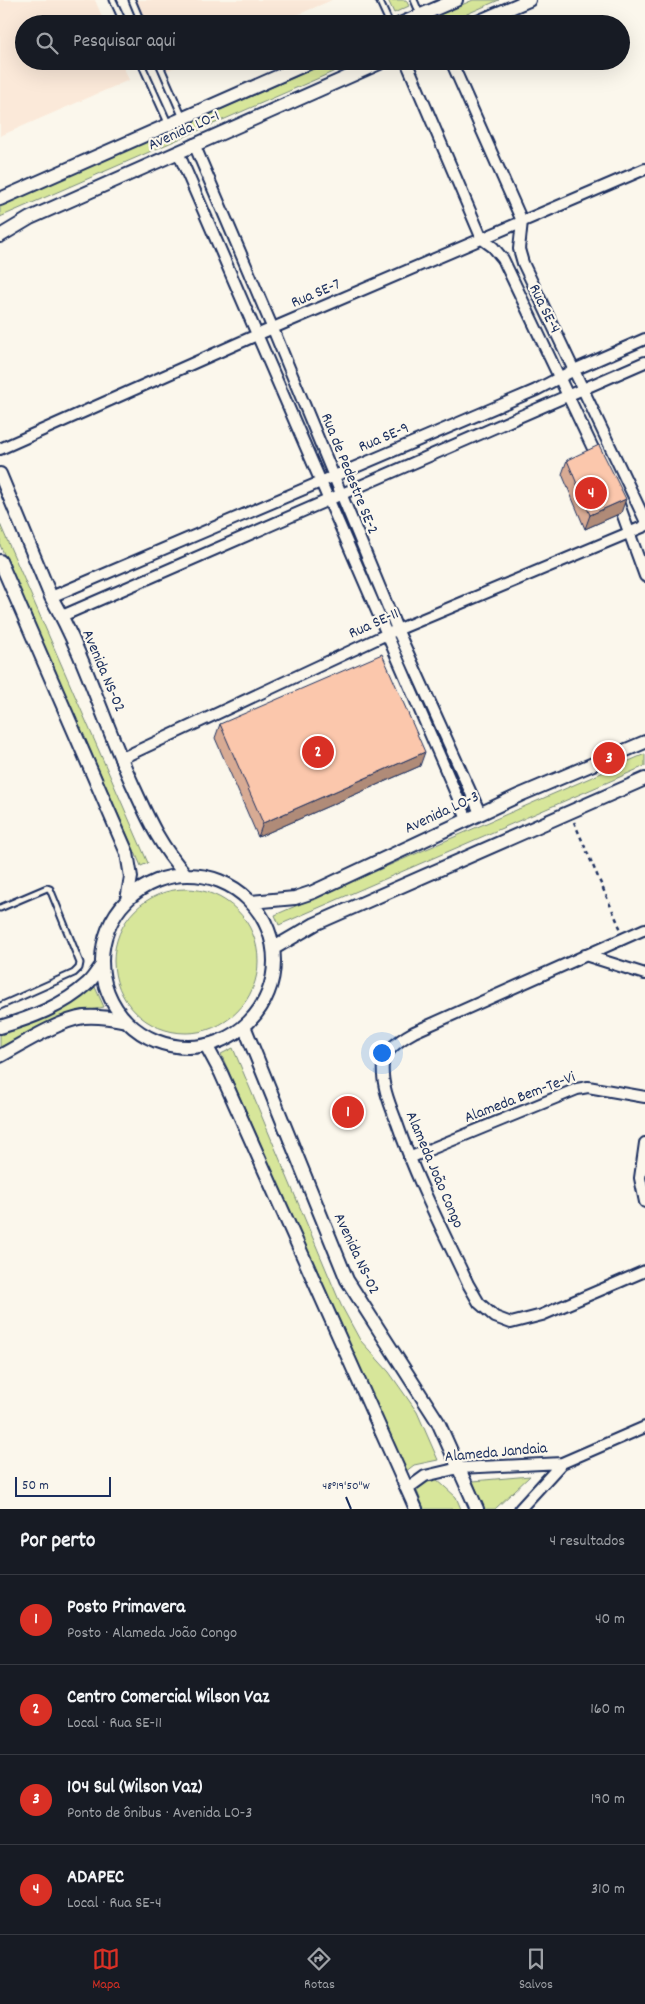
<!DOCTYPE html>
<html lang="pt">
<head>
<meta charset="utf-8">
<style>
	:root { --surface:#171b24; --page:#242831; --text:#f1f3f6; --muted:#9ea1a6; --line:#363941; --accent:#d93025 }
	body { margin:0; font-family:Dekko,sans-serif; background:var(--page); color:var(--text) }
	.scale { position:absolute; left:15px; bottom:12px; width:96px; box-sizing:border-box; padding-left:5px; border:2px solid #1b2f5e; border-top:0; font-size:14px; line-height:18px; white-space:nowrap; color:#1b2f5e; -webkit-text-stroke:4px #fbf7ec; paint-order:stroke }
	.you { position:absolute; left:381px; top:1052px; width:18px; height:18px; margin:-12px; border:4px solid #fff; border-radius:50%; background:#1a73e8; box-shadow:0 0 0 8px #1a73e833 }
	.badge { display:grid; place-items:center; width:32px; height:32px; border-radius:50%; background:var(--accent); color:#fff; font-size:16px; font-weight:700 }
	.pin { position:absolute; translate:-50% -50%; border:2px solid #fff; box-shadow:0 1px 5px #0006 }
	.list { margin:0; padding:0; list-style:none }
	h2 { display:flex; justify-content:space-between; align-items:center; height:65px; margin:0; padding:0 20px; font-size:21px }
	h2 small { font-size:16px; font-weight:400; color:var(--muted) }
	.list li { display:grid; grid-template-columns:32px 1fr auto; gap:15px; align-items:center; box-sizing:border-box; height:90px; padding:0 20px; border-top:1px solid var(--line) }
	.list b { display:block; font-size:19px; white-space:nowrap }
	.list p { margin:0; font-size:16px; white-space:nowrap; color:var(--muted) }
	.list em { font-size:16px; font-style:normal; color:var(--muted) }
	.icon { flex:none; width:28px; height:28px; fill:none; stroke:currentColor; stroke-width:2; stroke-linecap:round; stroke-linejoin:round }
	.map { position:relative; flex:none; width:645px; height:1509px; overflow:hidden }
	.search { position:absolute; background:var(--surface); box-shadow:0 5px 20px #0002; left:15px; right:15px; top:15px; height:55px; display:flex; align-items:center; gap:12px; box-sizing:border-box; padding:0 18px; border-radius:28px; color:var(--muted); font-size:19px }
	.sheet { height:425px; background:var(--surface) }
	nav { display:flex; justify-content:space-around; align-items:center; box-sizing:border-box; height:70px; border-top:1px solid var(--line); background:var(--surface); font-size:14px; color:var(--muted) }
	nav a { display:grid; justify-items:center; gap:2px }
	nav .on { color:var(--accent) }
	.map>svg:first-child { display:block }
	.built { fill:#fbe9d9 }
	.green { fill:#d7e69a; stroke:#798a7c }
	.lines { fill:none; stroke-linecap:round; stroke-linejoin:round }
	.service-casing { stroke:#1b2f5e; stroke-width:9 }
	.minor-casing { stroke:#1b2f5e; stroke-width:14 }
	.tertiary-casing { stroke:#1b2f5e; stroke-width:16 }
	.path { stroke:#1b2f5e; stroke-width:2.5; stroke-dasharray:4 4; stroke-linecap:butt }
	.service { stroke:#fbf7ec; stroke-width:5 }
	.minor { stroke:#fbf7ec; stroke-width:10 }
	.tertiary { stroke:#fbf7ec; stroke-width:12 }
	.wall { fill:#d8ab94; stroke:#1b2f5e }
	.shaded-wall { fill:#b08b78; stroke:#1b2f5e }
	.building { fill:#fbc7ac; stroke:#1b2f5e }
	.ticks { fill:none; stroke:#1b2f5e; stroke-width:2 }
	.labels { text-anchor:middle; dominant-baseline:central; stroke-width:4.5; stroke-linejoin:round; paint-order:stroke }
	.street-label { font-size:16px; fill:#1b2f5e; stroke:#fbf7ec }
	.ticks-label { font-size:12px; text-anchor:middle; fill:#1b2f5e; stroke:#fbf7ec; stroke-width:4.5; stroke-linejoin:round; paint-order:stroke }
</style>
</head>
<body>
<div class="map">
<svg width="645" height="1509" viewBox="0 0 645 1509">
	<rect width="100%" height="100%" fill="#fbf7ec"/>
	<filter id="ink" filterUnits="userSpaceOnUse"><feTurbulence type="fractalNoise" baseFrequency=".02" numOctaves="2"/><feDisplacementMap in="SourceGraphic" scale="10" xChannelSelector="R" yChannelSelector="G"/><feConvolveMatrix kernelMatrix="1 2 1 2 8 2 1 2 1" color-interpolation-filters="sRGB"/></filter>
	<g filter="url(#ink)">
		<path class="built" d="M0,0H95L105,24H24V61H121L129,80L0,136Z
			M135,0H332L276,24H146Z
			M161,61H188L166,71Z"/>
		<path class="green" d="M388,0H406L409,6L394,13Z
			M473,0H499L444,24H418Z
			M332,61H358L0,217V206Z
			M0,524L148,863L141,866L0,545Z
			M645,754V766L279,925L275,915Z
			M114 961a72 72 0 1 1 144 0a72 72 0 1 1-144 0Z
			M95,987L104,1007L69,1015L0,1047V1034L64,1008Z
			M233,1048L341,1305L360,1340L389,1372L417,1412L438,1460L414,1465L405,1472L221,1054Z
			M530,1476L495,1509H484L473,1481Z
			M435,1478L456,1497L461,1509H424L417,1491L420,1482Z"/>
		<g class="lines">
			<defs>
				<path id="service" d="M113,0L124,24
					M132,0L142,24
					M379,0L390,24
					M414,0L420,14
					M140,61L169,125
					M158,61L183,118
					M0,908L47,888L50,889L80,963L79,968L74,973L0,1006"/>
				<path id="minor" d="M406,61L482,239L493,247L503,259L598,459
					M451,61L522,221L519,249L523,263L645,520
					M194,144L273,329L397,629L480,813
					M178,152C276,373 369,597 467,819
					M0,449L259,334L645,169
					M617,499L645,576
					M51,597L536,390L574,370L645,339
					M62,616L645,362
					M120,759L385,635L645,526
					M645,929L414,1032C403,1038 384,1050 383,1064C381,1084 390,1105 397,1123C416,1179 443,1231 468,1284L479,1303L495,1317L511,1323L542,1315L645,1271
					M585,955L645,974
					M645,1143L640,1178L645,1202
					M409,1158L577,1089L588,1087L645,1097
					M407,1489L425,1476L459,1468L562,1463L645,1427
					M520,1509L562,1463"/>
				<path id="tertiary" d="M400,24L456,0
					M473,24L529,0
					M0,199L313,61
					M0,236L30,218L384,61
					M0,474L51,597C86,658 105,727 135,790C150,823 161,847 186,875
					M0,561L127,853L131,877L127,900
					M102 961a86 86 0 1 1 172 0a86 86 0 1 1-172 0Z
					M251,902L295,898L313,892L520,795L645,742
					M274,948L315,924L645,779
					M244,1026L347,1280L438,1422L477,1509
					M0,1027C31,1018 63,1006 87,984C93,979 97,971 102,965
					M206,1045L221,1073L416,1509
					M0,1056C22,1044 60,1020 84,1017C98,1016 112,1018 126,1021"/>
			</defs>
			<use href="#service" class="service-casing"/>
			<use href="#minor" class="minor-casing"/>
			<use href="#tertiary" class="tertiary-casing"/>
			<path class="path" d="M574,822L621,930"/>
			<use href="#service" class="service"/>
			<use href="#minor" class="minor"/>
			<use href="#tertiary" class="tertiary"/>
		</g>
		<path class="wall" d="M567,460L621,513L585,529L562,474Z
			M220,724L420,766L258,837L215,738Z"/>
		<path class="shaded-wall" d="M626,499L621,513L585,529L590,515Z
			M425,752L420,766L258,837L263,823Z"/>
		<path class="building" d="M599,445L626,499L590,515L567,460Z
			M382,654L425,752L263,823L220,724Z"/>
	</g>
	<path class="ticks" d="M346,1497L351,1509"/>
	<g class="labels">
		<g class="street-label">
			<text transform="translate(184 131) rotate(-24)">Avenida LO-1</text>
			<text transform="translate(316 294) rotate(-23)">Rua SE-7</text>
			<text transform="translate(544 309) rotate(64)">Rua SE-4</text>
			<text transform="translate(384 438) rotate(-23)">Rua SE-9</text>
			<text transform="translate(349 474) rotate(68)">Rua de Pedestre SE-2</text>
			<text transform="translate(374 624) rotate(-24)">Rua SE-11</text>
			<text transform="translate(103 671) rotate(67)">Avenida NS-02</text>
			<text transform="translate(442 813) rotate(-25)">Avenida LO-3</text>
			<text transform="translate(520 1098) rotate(-21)">Alameda Bem-Te-Vi</text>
			<text transform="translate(434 1170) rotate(67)">Alameda João Congo</text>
			<text transform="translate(356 1254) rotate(65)">Avenida NS-02</text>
			<text transform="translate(496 1453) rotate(-5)">Alameda Jandaia</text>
		</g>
	</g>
	<g class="ticks-label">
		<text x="346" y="1489">48°19'50"W</text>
	</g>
</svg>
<div class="scale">50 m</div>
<div class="you"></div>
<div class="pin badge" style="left:348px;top:1112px">1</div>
<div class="pin badge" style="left:318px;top:752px">2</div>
<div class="pin badge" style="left:609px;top:758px">3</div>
<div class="pin badge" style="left:591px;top:493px">4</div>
<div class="search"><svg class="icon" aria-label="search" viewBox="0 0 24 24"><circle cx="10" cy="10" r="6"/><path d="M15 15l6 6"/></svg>Pesquisar aqui</div>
</div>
<section class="sheet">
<h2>Por perto<small>4 resultados</small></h2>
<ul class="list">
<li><span class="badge">1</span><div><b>Posto Primavera</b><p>Posto · Alameda João Congo</p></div><em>40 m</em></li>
<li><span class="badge">2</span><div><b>Centro Comercial Wilson Vaz</b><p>Local · Rua SE-11</p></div><em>160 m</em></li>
<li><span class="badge">3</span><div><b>104 Sul (Wilson Vaz)</b><p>Ponto de ônibus · Avenida LO-3</p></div><em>190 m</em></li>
<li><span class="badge">4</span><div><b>ADAPEC</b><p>Local · Rua SE-4</p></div><em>310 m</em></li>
</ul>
</section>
<nav>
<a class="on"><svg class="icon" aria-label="map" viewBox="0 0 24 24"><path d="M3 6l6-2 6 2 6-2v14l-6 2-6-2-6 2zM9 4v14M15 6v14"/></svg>Mapa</a>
<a><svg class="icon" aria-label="directions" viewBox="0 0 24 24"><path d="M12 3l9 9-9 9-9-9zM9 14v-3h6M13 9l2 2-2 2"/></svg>Rotas</a>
<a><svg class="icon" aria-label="saved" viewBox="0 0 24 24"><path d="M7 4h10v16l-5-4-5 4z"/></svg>Salvos</a>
</nav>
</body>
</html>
